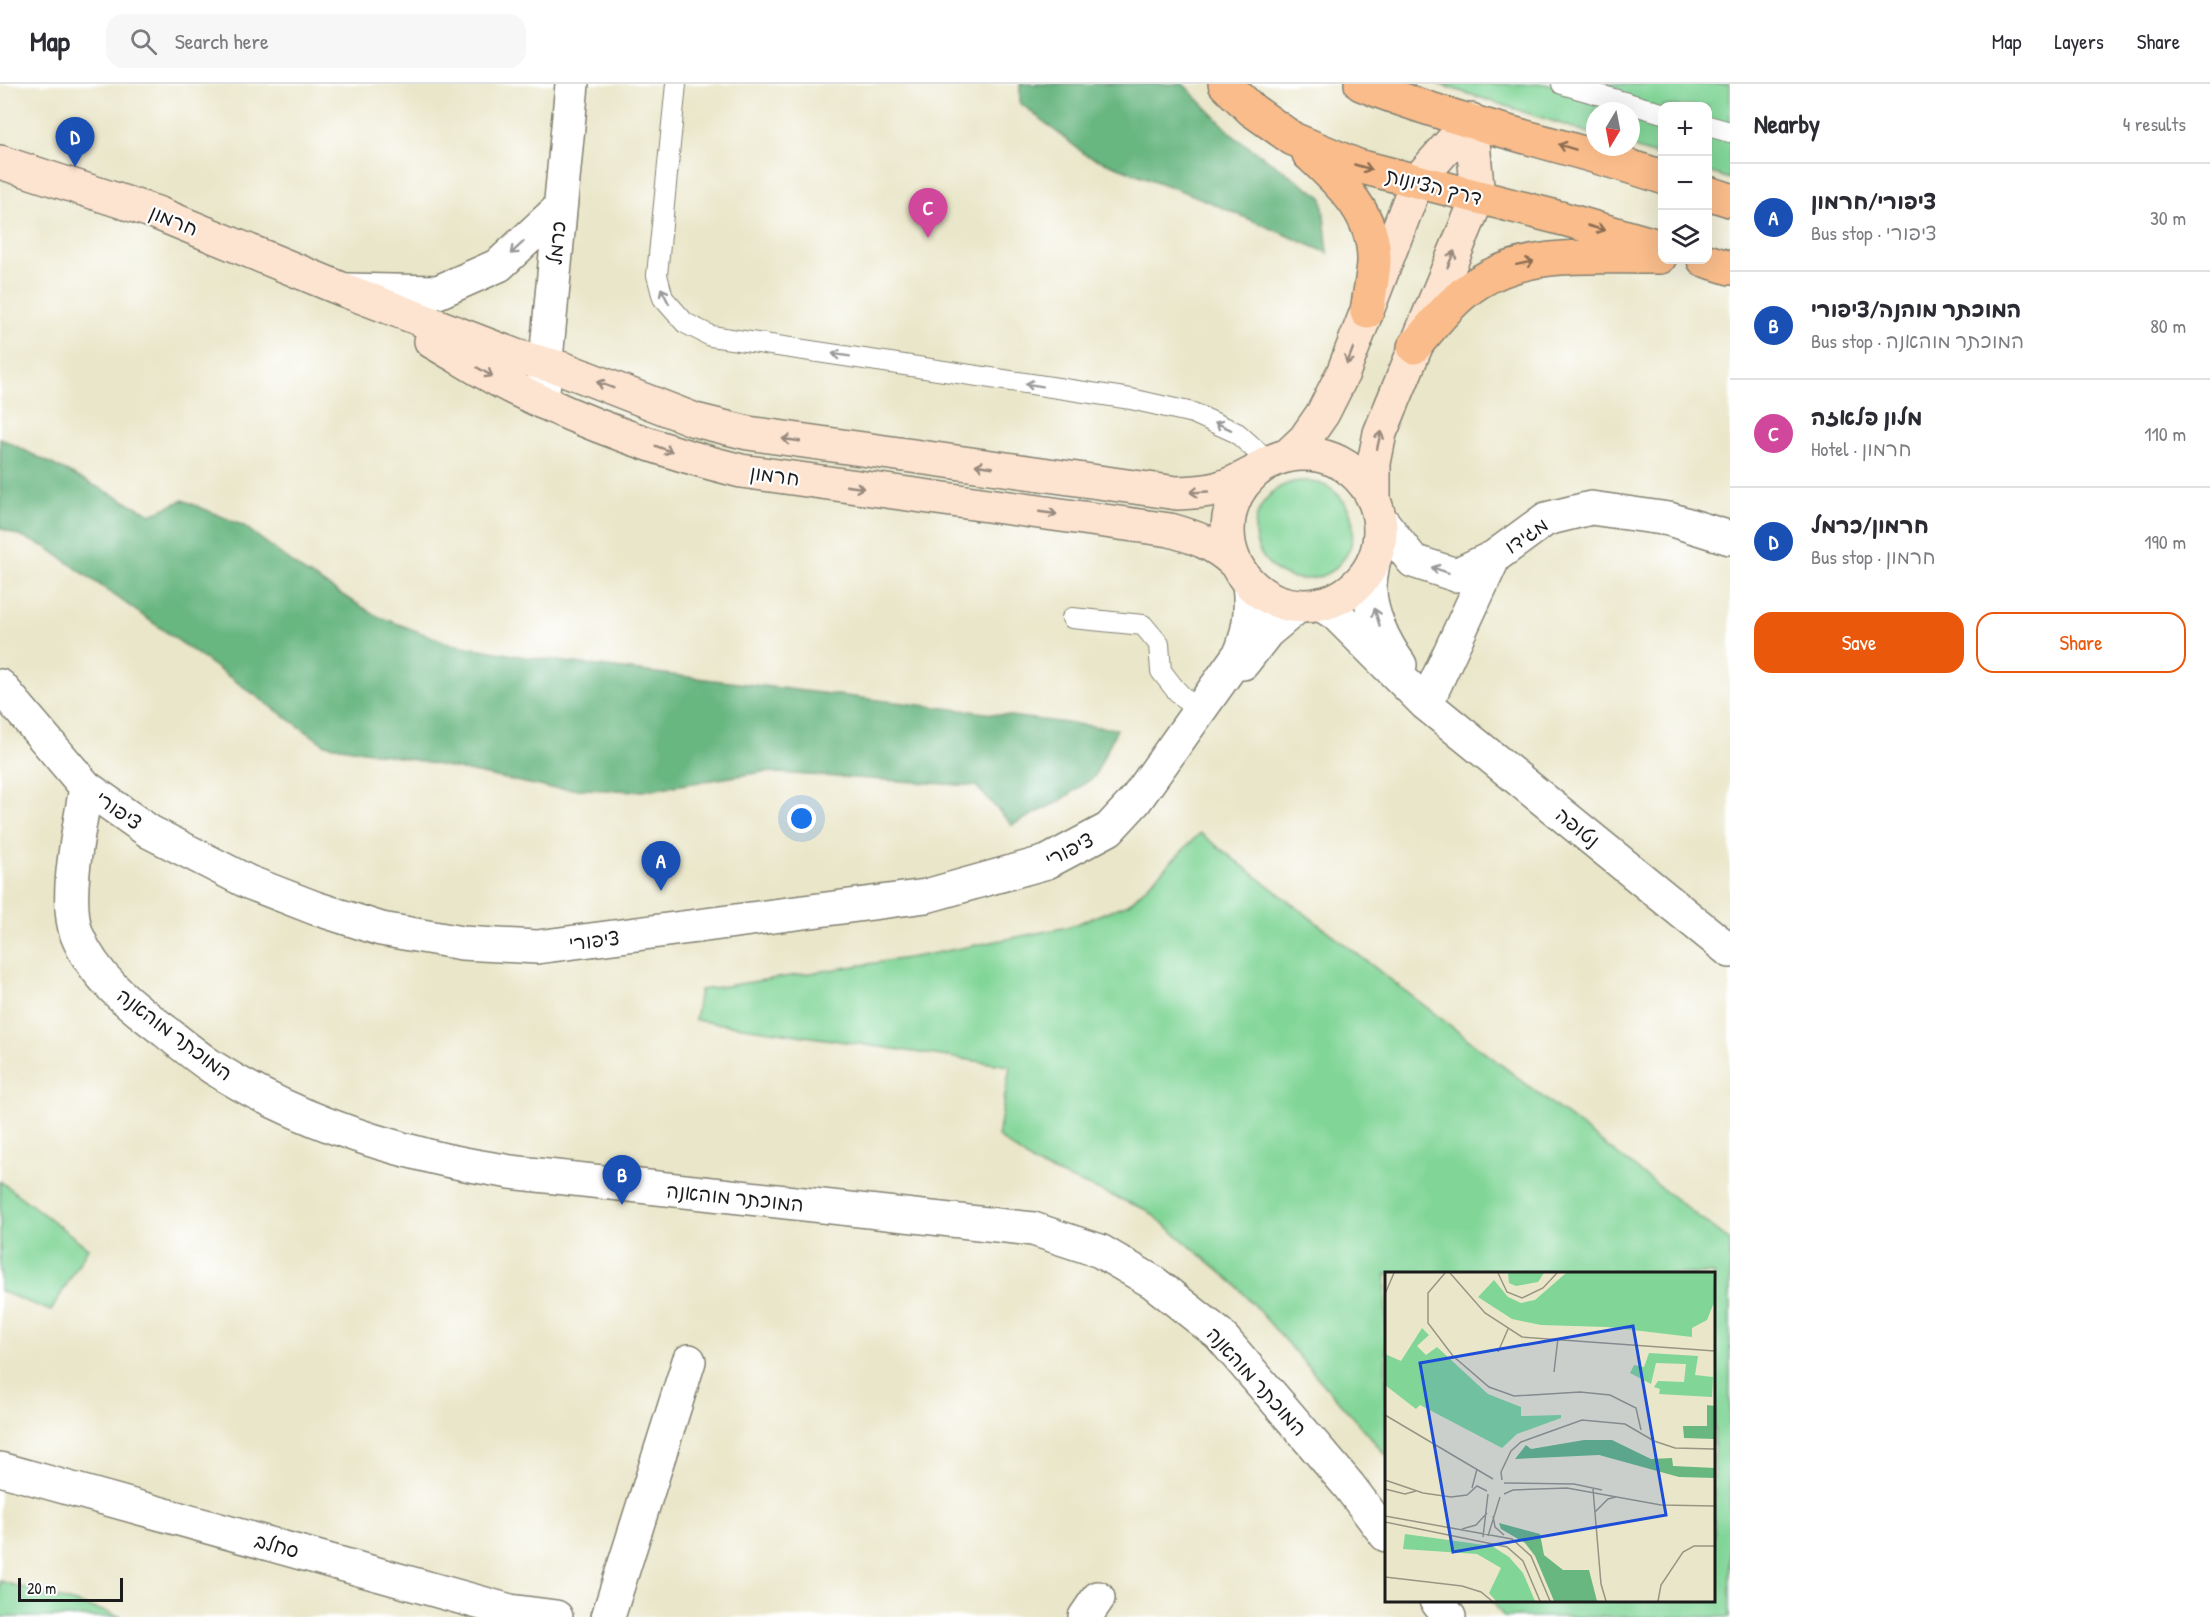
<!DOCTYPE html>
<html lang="en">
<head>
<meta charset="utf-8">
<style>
	:root { --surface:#fff; --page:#f7f7f7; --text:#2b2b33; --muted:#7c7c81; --line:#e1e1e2; --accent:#ea580c }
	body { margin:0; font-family:"Patrick Hand","Playpen Sans Hebrew",sans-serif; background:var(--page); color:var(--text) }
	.controls { position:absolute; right:18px; top:18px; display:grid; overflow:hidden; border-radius:12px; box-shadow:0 6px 24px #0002 }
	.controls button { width:54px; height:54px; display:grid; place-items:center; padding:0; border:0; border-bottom:2px solid var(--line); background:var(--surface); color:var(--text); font:30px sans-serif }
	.compass { position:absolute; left:1586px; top:18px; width:54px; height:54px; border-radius:50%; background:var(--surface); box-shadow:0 6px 24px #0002; rotate:190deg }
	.scale { position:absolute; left:18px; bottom:15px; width:105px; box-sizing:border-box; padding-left:6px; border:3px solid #1c1c1c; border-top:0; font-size:16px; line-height:21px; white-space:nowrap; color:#1c1c1c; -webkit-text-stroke:4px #fff; paint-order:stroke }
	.you { position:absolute; left:802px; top:735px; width:21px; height:21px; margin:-15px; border:4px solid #fff; border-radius:50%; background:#1a73e8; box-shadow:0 0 0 9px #1a73e833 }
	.badge { display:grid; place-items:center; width:39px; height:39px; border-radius:50%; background:var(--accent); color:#fff; font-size:20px; font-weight:700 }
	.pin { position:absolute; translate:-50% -50px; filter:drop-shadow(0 2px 3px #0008) }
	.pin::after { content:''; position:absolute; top:32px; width:21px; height:18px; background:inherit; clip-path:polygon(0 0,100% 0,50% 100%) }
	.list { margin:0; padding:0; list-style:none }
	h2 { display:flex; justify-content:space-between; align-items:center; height:78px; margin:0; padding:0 24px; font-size:26px }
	h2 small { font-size:20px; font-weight:400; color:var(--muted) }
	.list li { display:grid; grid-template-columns:39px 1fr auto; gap:18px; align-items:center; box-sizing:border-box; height:108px; padding:0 24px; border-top:2px solid var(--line) }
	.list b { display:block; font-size:22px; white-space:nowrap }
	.list p { margin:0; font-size:20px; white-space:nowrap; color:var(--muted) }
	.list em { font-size:20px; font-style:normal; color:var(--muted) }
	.actions { display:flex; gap:12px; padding:18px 24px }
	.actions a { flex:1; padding:14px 0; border:2px solid var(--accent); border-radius:18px; text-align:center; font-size:21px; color:var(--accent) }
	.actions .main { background:var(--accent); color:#fff }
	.icon { flex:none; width:33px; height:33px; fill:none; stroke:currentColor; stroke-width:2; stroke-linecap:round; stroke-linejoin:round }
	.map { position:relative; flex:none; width:1730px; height:1533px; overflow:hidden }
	header { display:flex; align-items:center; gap:36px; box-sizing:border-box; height:84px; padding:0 30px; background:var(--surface); border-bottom:2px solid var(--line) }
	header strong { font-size:28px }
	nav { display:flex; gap:33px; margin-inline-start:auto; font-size:21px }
	.search { width:420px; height:54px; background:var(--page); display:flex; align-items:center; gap:15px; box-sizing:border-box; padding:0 21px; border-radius:18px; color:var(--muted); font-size:22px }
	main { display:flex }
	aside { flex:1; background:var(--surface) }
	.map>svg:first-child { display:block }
	.green { fill:#81d597; stroke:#4e785a; stroke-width:1.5 }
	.forest { fill:#68b680; stroke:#42694e; stroke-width:1.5 }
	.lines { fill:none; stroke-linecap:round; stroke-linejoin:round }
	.lane-casing { stroke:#838172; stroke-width:22 }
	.street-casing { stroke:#838172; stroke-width:36 }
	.secondary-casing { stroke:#838172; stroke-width:36 }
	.highway-casing { stroke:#838172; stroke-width:36 }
	.lane { stroke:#fff; stroke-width:20 }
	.street { stroke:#fff; stroke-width:33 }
	.secondary { stroke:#fde4d0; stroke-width:33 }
	.highway { stroke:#f9bc8a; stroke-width:33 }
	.oneway { stroke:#8a6c53 }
	.oneway2 { stroke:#999 }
	.oneway3 { stroke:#988a7f }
	.labels { text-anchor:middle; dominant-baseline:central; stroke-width:4.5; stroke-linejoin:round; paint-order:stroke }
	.street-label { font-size:20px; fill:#1c1c1c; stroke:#fff }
	.inset-road { fill:none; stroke:#989584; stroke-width:1.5 }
	.view { fill:#1d4ed8; fill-opacity:0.15; stroke:#1d4ed8; stroke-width:3 }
	.inset-edge { fill:none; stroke:#1c1c1c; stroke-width:3 }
</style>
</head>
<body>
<header>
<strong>Map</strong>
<div class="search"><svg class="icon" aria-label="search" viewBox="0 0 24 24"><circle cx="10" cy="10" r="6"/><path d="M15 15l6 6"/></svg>Search here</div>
<nav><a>Map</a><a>Layers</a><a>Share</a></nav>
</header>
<main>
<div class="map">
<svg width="1730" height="1533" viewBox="0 0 1730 1533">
	<rect width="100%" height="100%" fill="#fff"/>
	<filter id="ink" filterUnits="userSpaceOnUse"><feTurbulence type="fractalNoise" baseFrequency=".0167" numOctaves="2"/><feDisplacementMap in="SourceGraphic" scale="12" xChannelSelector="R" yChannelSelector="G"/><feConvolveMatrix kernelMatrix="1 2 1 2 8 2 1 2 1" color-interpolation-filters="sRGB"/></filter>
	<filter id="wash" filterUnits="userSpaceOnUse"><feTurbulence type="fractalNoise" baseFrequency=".008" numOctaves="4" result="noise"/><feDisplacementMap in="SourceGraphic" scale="24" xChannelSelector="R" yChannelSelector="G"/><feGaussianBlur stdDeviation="1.35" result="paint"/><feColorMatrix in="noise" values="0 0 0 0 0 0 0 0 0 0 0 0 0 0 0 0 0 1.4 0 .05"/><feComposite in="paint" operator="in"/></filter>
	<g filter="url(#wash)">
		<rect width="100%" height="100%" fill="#eae6c9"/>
		<path class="green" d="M1438,0H1730V95L1708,88V22H1662V73L1631,63V27H1595V51Z
			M1255 446a49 49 0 1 1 98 0a49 49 0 1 1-98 0Z
			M1200,749L1730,1157V1533H1504L1492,1517L1714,1516V1190H1386V1371L1235,1200L1147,1126L1036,1081L998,1053L1010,982L695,936L700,906L920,872L1068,843L1130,819Z
			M0,1097L88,1164L51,1227L0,1207Z
			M0,1497L123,1533H0Z"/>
		<path class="forest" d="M1020,0H1183L1236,54L1322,113L1328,169L1195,112L1086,71L1020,19Z
			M0,354L151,430L183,416L244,442L303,487L377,532L451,560L525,573L1117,645L1094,693L1060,717L1012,741L976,702L763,688L642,707L549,704L410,675L324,660L46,463L0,444Z"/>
	</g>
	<g filter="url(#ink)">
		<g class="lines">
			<defs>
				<path id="lane" d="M676,0L657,191L663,214L685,239L711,252L1131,315L1193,329L1237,349L1269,378
					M1562,0L1662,29
					M1708,42L1730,48
					M1072,534L1143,541L1159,560L1161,587L1175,605L1198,629"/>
				<path id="street" d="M347,206L438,208L499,181L560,124
					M542,318L572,0
					M1380,435L1413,477L1456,491L1494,473L1546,435L1591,424L1669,435L1730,454
					M1373,479C1372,486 1370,494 1370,502C1369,529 1385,560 1400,581
					M1320,520L1336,530L1426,620L1730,867
					M1243,579L1267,548L1298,522
					M0,602L86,703L150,748L248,798L315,824L381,845L462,859L537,863L926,812L1047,778L1109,745L1135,717L1241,568C1250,544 1252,524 1249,500
					M1426,620L1494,473
					M86,703C80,742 63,815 77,851C94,893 130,921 165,947C180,959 196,972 212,983C276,1024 352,1053 425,1071C453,1079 482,1083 510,1088L1033,1145L1100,1167L1153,1198L1219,1250L1349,1402L1386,1451
					M0,1385L510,1527L556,1533
					M1436,1516L1449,1533
					M608,1533L689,1277
					M1085,1533L1098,1514"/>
				<path id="secondary" d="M0,78L157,129L344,206L516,272L564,285L695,336L748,349L1177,409C1211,408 1224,405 1253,389
					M431,257C459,273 486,291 515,305C586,340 664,368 741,387L1170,446C1195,453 1215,460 1234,478
					M1228 446a76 76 0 1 1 152 0a76 76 0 1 1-152 0Z
					M1288,371L1305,355L1323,329L1343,289L1417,97L1471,36
					M1374,414V379L1380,349L1478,113L1471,36"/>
				<path id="highway" d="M1225,0L1252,26L1293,55L1358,82L1564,135L1662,163
					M1361,0C1456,39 1564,60 1662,93
					M1309,70C1341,100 1375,130 1374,178C1373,194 1369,212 1367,228
					M1708,109L1730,116
					M1704,176L1730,184
					M1414,263C1434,240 1453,214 1479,198C1532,165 1600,174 1660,173"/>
			</defs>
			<use href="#lane" class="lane-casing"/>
			<use href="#street" class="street-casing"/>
			<use href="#secondary" class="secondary-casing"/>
			<use href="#highway" class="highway-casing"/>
			<use href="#lane" class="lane"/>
			<use href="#street" class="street"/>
			<use href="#secondary" class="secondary"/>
			<use href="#highway" class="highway"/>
		</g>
		<defs><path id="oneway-shaft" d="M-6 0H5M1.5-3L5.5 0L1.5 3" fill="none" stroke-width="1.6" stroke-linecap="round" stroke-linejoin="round" transform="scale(1.5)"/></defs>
		<g class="oneway">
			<use href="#oneway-shaft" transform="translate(1567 63) rotate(-163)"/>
			<use href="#oneway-shaft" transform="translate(1363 83) rotate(16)"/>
			<use href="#oneway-shaft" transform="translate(1596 144) rotate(16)"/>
			<use href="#oneway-shaft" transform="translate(1525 179) rotate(-12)"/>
		</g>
		<g class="oneway2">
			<use href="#oneway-shaft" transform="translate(517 164) rotate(137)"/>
			<use href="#oneway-shaft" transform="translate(665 212) rotate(-117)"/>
			<use href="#oneway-shaft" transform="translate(841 271) rotate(-171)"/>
			<use href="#oneway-shaft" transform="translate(1034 301) rotate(-171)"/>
			<use href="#oneway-shaft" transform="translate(1223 342) rotate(-155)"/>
			<use href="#oneway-shaft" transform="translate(1440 486) rotate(-162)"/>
			<use href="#oneway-shaft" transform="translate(1377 533) rotate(-107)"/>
		</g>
		<g class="oneway3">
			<use href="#oneway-shaft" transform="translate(1451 175) rotate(-67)"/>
			<use href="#oneway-shaft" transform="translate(1350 272) rotate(111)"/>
			<use href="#oneway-shaft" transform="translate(485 288) rotate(30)"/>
			<use href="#oneway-shaft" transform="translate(605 301) rotate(-159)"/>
			<use href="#oneway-shaft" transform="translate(791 356) rotate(-172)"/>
			<use href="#oneway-shaft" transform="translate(1379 356) rotate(-78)"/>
			<use href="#oneway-shaft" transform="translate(664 365) rotate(21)"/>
			<use href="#oneway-shaft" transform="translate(984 382) rotate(-172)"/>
			<use href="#oneway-shaft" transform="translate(855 403) rotate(8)"/>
			<use href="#oneway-shaft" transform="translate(1199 408) rotate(177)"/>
			<use href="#oneway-shaft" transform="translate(1048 429) rotate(8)"/>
		</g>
	</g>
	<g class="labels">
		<g class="street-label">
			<text transform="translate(1434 102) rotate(14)">דרך הציונות</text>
			<text transform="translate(174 136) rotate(22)">חרמון</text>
			<text transform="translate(556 159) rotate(-84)">כרמל</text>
			<text transform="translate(775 391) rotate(8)">חרמון</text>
			<text transform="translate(1526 451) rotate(-34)">מגידו</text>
			<text transform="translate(119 726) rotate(35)">ציפורי</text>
			<text transform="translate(1578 743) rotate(39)">נטופה</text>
			<text transform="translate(1069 765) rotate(-27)">ציפורי</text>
			<text transform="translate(594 856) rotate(-7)">ציפורי</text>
			<text transform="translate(175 950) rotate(37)">המוכתר מוהאנה</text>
			<text transform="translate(735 1113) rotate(6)">המוכתר מוהאנה</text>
			<text transform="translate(1257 1297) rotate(48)">המוכתר מוהאנה</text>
			<text transform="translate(277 1461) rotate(15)">סחלב</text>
		</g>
	</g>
	<g transform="translate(1385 1188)">
		<rect width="330" height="330" fill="#eae6c9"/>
		<path d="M123,1H159L153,10L131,14L124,11ZM181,1H328L330,28L322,48L307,56V65L222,55L156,53L127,47L93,25L109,8L123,25L136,31L150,28ZM37,56L44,63L32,74L41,83L52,75L103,122L136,135V144L176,143V146L132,162L117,176L35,133L31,137L0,113V82L16,89ZM264,81L313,84L310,103L328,105L327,125L274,122L275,117L269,115L273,109L299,110L301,92L271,91L266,112L245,101L249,93L259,95ZM20,262L107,274L124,285L138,301L150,329H111L104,321L116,296L92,282L18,277Z" fill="#81d597"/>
		<path d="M322,133L330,134V167L299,166L298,154H322ZM199,168H227L266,187L287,186L288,194L330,196V206L294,205L214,183L130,187L141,173L146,177ZM114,251L155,262L159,283L178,298H204L212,329H169L150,284L140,271L116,257Z" fill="#68b680"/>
		<path class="inset-road" d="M60,1L43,21V51L68,84L104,115L129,124L195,120L225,123L251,136L256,158M65,1L100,41L137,65L330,79M113,1L122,20L137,26L158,16L172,1M0,22L9,1M113,80L123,57M169,100L173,66M0,143L108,207M0,208L38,221L66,225L82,223L92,214L102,219M117,208L116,200L126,179L136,170L197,148L240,152L269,169L290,176L330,177M119,211L189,212L217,218M87,216L92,197M0,217L20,222L31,219M208,217L216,312L221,329M119,222L128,218L182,216L276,233L330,234M210,240L223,227L231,225M0,244L127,267L146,284L165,329M108,244L110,255L119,263M0,250L122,275L138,289L155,329M77,257L91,253L102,241M103,264L115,225M98,265L103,222M0,305L77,314L96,320L107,329M273,329L276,313L298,280L309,274H330"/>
		<path class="view" d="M248,54L281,243L68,280L35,91Z"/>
		<rect width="330" height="330" class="inset-edge"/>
	</g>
</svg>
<div class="controls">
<button>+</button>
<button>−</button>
<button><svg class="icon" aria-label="layers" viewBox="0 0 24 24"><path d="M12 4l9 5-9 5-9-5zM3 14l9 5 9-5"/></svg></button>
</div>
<svg class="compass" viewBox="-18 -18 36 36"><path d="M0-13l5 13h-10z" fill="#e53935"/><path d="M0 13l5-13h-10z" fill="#7c7c81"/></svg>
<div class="scale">20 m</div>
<div class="you"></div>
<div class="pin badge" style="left:661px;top:807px;background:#1a4fb4">A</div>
<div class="pin badge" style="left:622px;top:1121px;background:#1a4fb4">B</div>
<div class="pin badge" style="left:928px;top:154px;background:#d1479c">C</div>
<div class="pin badge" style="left:75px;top:83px;background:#1a4fb4">D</div>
</div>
<aside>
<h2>Nearby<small>4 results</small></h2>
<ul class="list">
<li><span class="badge" style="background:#1a4fb4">A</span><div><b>ציפורי/חרמון</b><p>Bus stop · ציפורי</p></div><em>30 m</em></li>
<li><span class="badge" style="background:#1a4fb4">B</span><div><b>המוכתר מוהנה/ציפורי</b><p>Bus stop · המוכתר מוהאנה</p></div><em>80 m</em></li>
<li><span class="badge" style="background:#d1479c">C</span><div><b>מלון פלאזה</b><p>Hotel · חרמון</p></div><em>110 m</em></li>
<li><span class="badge" style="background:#1a4fb4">D</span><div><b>חרמון/כרמל</b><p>Bus stop · חרמון</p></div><em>190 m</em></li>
</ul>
<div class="actions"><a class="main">Save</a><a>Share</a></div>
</aside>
</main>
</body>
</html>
